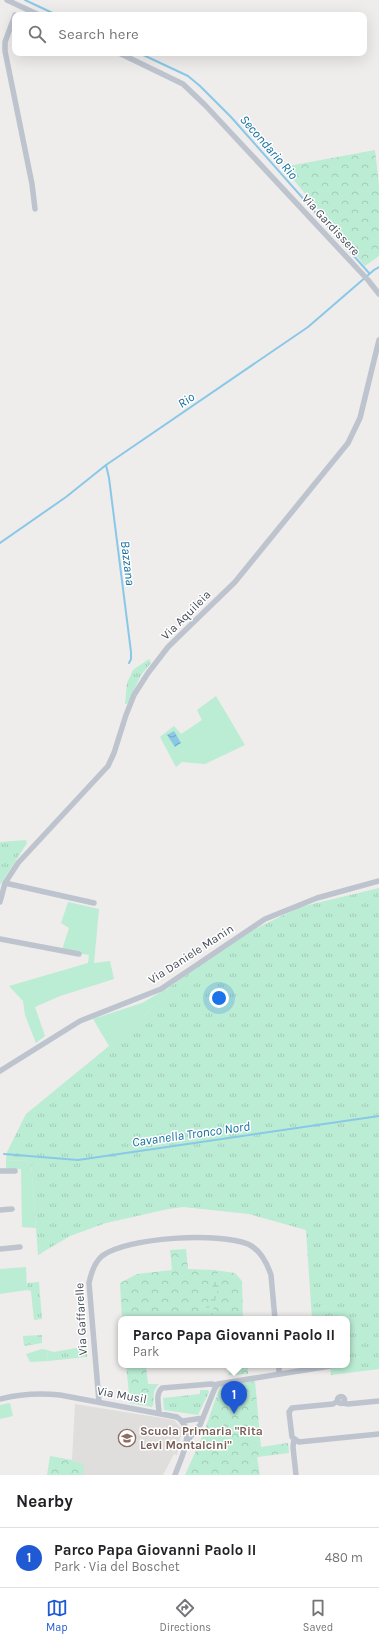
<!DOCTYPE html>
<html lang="en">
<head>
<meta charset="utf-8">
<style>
	:root { --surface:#fff; --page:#f2f2f2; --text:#202124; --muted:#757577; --line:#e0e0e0; --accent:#2059d4 }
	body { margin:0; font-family:Karla,sans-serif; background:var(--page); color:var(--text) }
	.you { position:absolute; left:219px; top:998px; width:14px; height:14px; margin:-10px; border:3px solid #fff; border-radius:50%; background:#1a73e8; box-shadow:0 0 0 6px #1a73e833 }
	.badge { display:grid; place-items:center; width:26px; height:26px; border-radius:50%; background:var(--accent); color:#fff; font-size:13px; font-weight:700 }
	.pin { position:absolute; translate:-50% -33px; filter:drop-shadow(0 1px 2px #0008) }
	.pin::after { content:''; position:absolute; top:21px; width:14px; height:12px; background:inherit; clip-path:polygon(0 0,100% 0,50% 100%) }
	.popup { position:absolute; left:118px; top:1316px; width:232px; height:52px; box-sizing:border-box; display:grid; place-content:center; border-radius:8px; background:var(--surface); filter:drop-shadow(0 1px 3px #0005); font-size:13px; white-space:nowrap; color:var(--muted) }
	.popup b { font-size:15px; color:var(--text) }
	.popup::after { content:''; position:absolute; left:50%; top:100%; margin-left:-8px; border:8px solid transparent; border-top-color:var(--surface) }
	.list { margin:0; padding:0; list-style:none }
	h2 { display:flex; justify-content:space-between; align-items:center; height:52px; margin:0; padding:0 16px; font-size:17px }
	h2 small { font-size:13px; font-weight:400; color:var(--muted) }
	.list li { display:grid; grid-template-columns:26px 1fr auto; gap:12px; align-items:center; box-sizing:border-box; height:60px; padding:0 16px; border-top:1px solid var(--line) }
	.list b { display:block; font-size:15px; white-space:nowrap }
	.list p { margin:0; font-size:13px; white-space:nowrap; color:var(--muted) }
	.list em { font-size:13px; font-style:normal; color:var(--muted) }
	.icon { flex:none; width:22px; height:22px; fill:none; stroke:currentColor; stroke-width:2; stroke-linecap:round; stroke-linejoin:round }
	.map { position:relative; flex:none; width:379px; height:1475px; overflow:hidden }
	.search { position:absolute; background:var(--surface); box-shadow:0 4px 16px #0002; left:12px; right:12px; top:12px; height:44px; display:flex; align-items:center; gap:10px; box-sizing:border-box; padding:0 14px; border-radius:8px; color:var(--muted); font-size:15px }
	.sheet { height:112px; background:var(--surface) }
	nav { display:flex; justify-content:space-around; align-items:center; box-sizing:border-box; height:56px; border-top:1px solid var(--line); background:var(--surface); font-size:11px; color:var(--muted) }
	nav a { display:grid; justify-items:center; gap:2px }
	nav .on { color:var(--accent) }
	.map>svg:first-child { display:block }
	.education { fill:#e0dddd }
	.grass { fill:url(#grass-tufts) }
	.forest { fill:url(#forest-crowns) }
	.wetland { fill:url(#wetland-marsh) }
	.garden { fill:#bbecd4 }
	.water { fill:url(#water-waves) }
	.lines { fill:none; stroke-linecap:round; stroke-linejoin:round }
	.stream { stroke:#89c8e7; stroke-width:2 }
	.minor { stroke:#bdc4ce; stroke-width:5.5 }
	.labels { text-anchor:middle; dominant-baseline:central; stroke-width:3; stroke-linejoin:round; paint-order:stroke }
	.street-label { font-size:12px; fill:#454d58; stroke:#fff }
	.education-label { font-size:12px; font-weight:bold; fill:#785e54; stroke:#fff; text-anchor:start }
	.water-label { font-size:13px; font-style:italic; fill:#12709f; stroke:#fff }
</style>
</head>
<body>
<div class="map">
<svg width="379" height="1475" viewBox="0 0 379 1475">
	<defs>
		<pattern id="grass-tufts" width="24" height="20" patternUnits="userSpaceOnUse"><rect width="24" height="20" fill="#bbecd4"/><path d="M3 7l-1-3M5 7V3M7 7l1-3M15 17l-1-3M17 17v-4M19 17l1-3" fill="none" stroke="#a2ccb8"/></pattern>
		<pattern id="forest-crowns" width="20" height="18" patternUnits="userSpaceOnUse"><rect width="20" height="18" fill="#bbecd4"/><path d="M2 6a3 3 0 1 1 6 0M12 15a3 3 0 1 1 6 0" fill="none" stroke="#a2ccb8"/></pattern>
		<pattern id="wetland-marsh" width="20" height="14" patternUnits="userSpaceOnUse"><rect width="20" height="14" fill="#bbecd4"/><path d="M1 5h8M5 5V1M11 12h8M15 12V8" fill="none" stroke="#a2ccb8"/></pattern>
		<pattern id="water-waves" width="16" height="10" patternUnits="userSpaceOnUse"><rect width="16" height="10" fill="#89c8e7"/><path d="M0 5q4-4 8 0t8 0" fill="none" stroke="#72a5be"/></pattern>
	</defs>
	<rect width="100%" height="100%" fill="#efecec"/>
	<path class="education" d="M75,1404L174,1420L182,1429L177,1455L174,1454L163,1475H83V1465L72,1460Z"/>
	<path class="grass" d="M149,659L151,663L141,675L128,703L125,704L127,683L133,670Z
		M26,840L27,843L0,885V842Z
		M379,888V1369L331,1375L330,1365H347V1319H312L306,1230L249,1214L183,1207L168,1209L106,1223L70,1236L38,1255L31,1161L6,1160L7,1152L26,1114L109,1046L165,997L168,988L245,934L300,907Z
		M39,1282L42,1319L34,1320L31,1291L27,1290V1283Z
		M42,1335V1343L24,1346L23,1336Z
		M87,1346V1357L48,1361L47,1350L54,1352Z
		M200,1390H208L209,1392L198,1415L164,1410L163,1398L200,1394Z"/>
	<path class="forest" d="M375,150L379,186V256L365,266L283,167Z
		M186,1249L188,1269L214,1270L235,1273L242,1281L243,1319H122L120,1283L137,1274L172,1270L170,1250Z
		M126,1365H146L148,1384H159C150,1393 156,1400 152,1407L130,1403Z
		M228,1365H248V1374L229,1375Z
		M255,1381L261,1447L288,1443L289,1453L257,1457L260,1475H185L203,1435L218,1392L221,1386Z
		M50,1456L72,1460L84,1465L83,1475H47Z"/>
	<path class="wetland" d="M219,1273H221V1276L211,1319H203L216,1274Z"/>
	<path class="garden" d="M216,696L245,745L205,764L182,762L176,767L160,737L174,726L181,734L202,720L197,710Z
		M68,902L99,909L94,963L110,961L114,979L60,996L35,1007L45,1036L36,1043L25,1015L23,1001L9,986L88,963L89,955L62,950L69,928L61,923Z
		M168,988L165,997L109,1046L93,1019L142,1003Z
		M6,1160L31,1161L36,1228L22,1227L21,1169H6Z
		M26,1267L27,1290L0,1294V1269Z
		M42,1349L47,1350L48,1361L30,1362L26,1354Z
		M10,1403L13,1416L0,1419V1405Z"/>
	<path class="water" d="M174,731L181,743L175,747L167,735Z"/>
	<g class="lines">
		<path class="stream" d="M25,0L57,15
			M139,53L188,76L200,86L231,117L369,273
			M106,465L109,478L131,652V659L129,663
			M0,543L66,497L106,465L308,327L374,270L379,267
			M4,1154L78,1160L379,1116"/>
		<path class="minor" d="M7,0L39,15
			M15,15L5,42V51L32,184L35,209
			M119,53L183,84L205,105L368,280L379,294
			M5,883L94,903
			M0,902L5,883L18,863L108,766L114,753L126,715L134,695L148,673L168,647L235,582L348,443L360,418L379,340
			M0,939L79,954
			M0,1071L80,1021L161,989L265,919L317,898L379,881
			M0,1171H15
			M0,1210L12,1209
			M0,1249L20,1247
			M279,1365V1374
			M337.5 1400a3.5 3.5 0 1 1 7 0a3.5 3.5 0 1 1-7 0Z
			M0,1399C20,1394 39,1393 60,1395L177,1417C197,1430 181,1458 175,1475
			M338,1401L333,1404L292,1408L289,1412L292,1437L299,1442L379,1434
			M99,1402L89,1283C91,1273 94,1263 102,1256C127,1237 220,1232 248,1244C261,1250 267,1263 271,1275L275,1319
			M343,1403L348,1404L379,1401
			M159,1413C159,1405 155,1394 162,1388L211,1384L217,1385
			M183,1421L203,1418
			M294,1439L293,1447L296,1475
			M187,1441L200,1425L215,1388L218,1384L330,1366"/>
	</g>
	<defs>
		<symbol id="school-ring" viewBox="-11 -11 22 22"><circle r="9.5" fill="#fff" stroke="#8d6e63" stroke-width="1.5"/><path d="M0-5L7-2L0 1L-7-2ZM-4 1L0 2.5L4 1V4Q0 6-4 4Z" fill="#8d6e63"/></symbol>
	</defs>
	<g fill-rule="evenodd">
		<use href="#school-ring" x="117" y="1428" width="20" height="20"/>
	</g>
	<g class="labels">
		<g class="street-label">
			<text transform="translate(331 225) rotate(47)">Via Gardissere</text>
			<text transform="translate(186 615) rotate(-45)">Via Aquileia</text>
			<text transform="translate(191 954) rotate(-33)">Via Daniele Manin</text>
			<text transform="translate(81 1319) rotate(-93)">Via Gaffarelle</text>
			<text transform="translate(122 1395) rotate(10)">Via Musil</text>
		</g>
		<g class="education-label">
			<text x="140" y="1431">Scuola Primaria "Rita<tspan x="140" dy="14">Levi Montalcini"</tspan></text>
		</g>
		<g class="water-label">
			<text transform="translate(269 147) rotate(49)">Secondario Rio</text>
			<text transform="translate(186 400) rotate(-34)">Rio</text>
			<text transform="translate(128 563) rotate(83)">Bazzana</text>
			<text transform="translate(191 1134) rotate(-8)">Cavanella Tronco Nord</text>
		</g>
	</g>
</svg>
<div class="you"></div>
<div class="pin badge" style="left:234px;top:1414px">1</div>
<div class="popup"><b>Parco Papa Giovanni Paolo II</b>Park</div>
<div class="search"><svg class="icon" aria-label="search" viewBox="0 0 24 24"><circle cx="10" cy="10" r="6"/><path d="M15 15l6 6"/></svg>Search here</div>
</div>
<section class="sheet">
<h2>Nearby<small></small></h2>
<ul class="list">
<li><span class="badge">1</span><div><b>Parco Papa Giovanni Paolo II</b><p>Park · Via del Boschet</p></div><em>480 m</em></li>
</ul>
</section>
<nav>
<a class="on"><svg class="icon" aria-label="map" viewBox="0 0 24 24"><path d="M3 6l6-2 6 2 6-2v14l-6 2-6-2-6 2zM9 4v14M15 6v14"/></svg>Map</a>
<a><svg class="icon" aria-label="directions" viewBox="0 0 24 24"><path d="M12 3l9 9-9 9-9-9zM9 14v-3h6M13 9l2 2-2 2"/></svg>Directions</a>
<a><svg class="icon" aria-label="saved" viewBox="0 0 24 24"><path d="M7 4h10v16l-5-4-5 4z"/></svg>Saved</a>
</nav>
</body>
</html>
